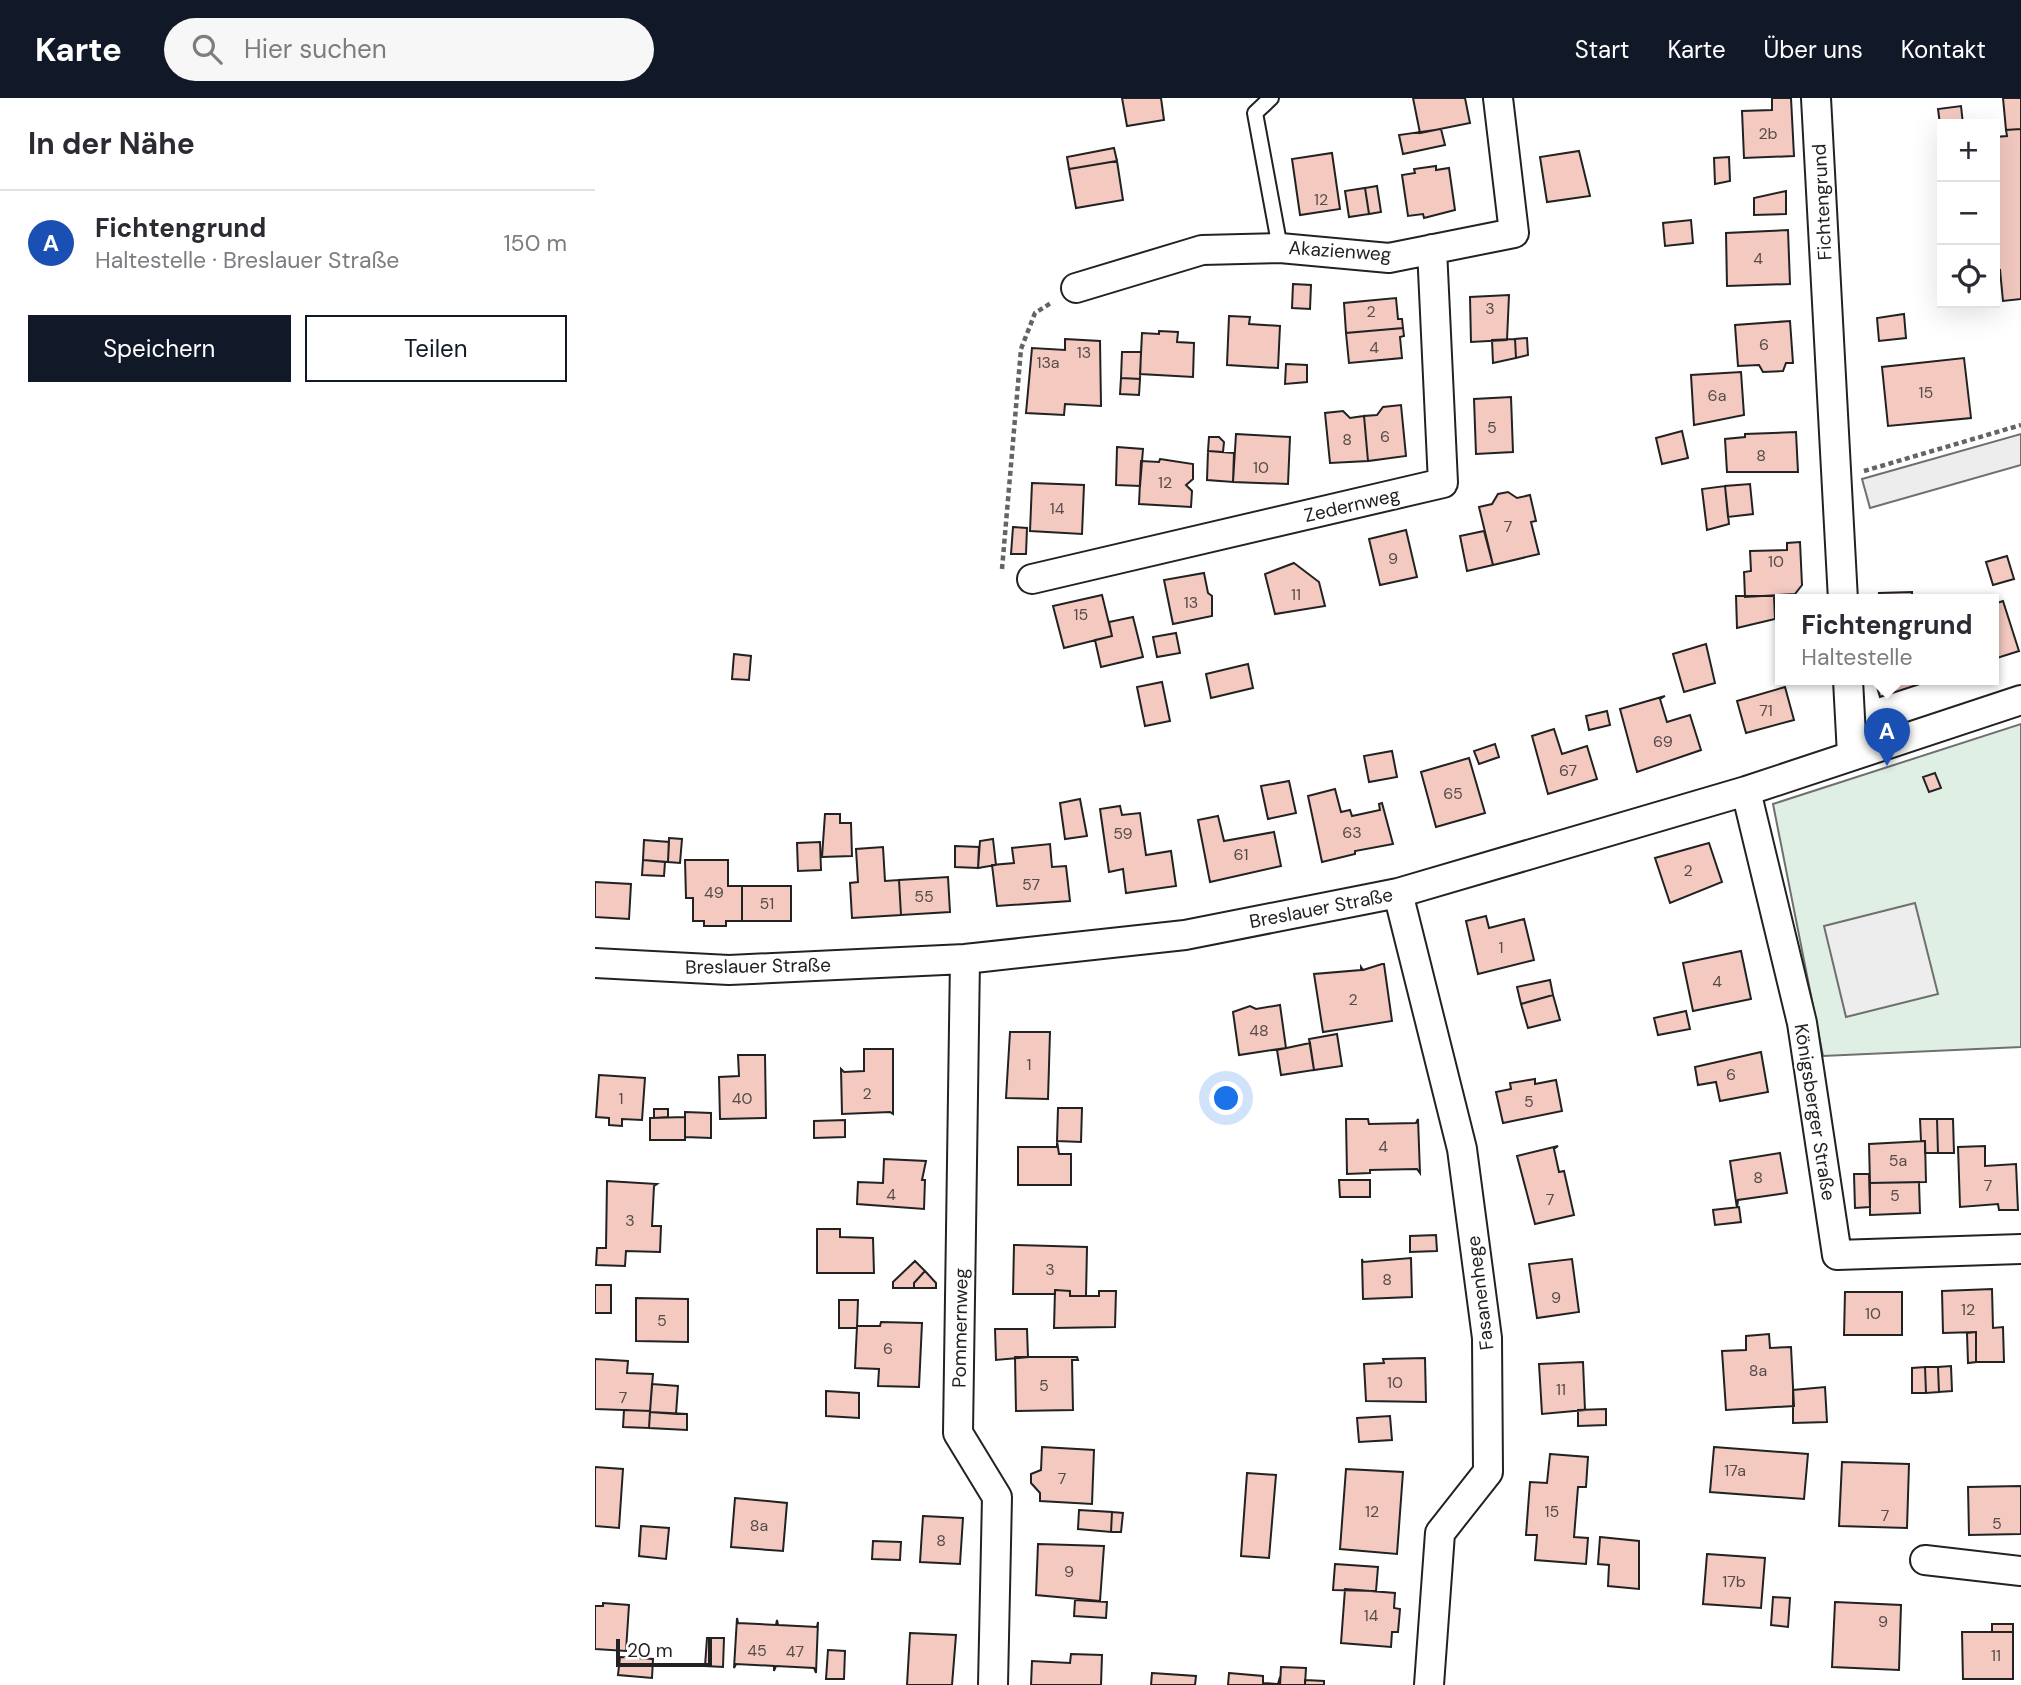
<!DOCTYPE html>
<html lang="de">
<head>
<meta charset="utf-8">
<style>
	:root { --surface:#fff; --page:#f7f7f7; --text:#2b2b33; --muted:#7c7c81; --line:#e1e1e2; --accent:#111827 }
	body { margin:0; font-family:"DM Sans",sans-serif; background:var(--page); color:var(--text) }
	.controls { position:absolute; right:21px; top:21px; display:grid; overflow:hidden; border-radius:0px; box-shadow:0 7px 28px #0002 }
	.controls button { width:63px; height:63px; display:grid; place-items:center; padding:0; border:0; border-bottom:2px solid var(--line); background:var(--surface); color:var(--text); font:35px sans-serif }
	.scale { position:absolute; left:21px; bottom:18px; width:96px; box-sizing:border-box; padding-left:7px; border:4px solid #222; border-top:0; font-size:19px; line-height:24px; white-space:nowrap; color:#222; -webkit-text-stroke:5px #fff; paint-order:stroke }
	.you { position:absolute; left:632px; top:1001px; width:24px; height:24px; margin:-18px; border:5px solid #fff; border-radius:50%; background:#1a73e8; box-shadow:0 0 0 10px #1a73e833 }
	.badge { display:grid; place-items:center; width:46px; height:46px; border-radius:50%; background:var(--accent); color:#fff; font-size:23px; font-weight:700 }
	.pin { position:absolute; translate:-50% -58px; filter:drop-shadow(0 2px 4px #0008) }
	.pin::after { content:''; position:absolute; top:37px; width:24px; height:21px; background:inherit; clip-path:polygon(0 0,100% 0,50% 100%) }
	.popup { position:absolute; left:1180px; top:496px; width:224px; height:91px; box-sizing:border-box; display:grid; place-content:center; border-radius:0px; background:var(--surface); filter:drop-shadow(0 2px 5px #0005); font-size:23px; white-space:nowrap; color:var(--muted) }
	.popup b { font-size:26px; color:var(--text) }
	.popup::after { content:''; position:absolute; left:50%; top:100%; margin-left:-14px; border:14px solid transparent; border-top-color:var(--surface) }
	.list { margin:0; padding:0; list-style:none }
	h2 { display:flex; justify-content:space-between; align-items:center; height:91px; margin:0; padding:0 28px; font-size:30px }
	h2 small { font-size:23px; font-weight:400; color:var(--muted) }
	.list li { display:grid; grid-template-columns:46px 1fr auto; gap:21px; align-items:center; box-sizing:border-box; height:105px; padding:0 28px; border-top:2px solid var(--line) }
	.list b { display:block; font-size:26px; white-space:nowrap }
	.list p { margin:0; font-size:23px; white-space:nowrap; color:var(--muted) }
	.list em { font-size:23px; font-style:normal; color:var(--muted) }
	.actions { display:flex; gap:14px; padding:21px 28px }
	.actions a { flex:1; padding:16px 0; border:2px solid var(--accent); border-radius:0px; text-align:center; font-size:24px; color:var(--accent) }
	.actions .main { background:var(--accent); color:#fff }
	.icon { flex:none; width:38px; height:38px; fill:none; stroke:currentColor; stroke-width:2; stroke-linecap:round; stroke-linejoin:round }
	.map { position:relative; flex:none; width:1426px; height:1587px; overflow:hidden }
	header { display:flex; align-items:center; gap:42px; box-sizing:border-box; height:98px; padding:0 35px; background:var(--accent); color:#fff }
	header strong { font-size:33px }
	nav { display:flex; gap:38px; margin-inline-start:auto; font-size:24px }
	.search { width:490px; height:63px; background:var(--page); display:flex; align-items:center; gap:18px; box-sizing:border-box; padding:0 24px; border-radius:38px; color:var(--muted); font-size:26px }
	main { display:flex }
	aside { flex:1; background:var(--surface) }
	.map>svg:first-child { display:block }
	.green { fill:#e0efe3; stroke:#6f6f6f; stroke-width:2 }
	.parking { fill:#ededed; stroke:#6f6f6f; stroke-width:2 }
	.building { fill:#f3c9c0; stroke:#222; stroke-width:2 }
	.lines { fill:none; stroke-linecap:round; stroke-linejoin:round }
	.lane-casing { stroke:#222; stroke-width:18 }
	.street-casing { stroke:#222; stroke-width:32 }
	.path { stroke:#646464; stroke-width:4.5; stroke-dasharray:5 3.5; stroke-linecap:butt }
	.lane { stroke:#fff; stroke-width:14 }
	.street { stroke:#fff; stroke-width:28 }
	.labels { text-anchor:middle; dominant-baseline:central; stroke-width:5; stroke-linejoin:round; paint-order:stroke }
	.number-label { font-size:16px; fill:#564c4a }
	.street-label { font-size:19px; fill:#222; stroke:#fff }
</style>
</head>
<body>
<header>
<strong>Karte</strong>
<div class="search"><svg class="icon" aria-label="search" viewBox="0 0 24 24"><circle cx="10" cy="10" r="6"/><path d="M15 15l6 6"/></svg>Hier suchen</div>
<nav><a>Start</a><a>Karte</a><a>Über uns</a><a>Kontakt</a></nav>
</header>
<main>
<aside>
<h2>In der Nähe<small></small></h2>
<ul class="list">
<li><span class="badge" style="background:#1a4fb4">A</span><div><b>Fichtengrund</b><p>Haltestelle · Breslauer Straße</p></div><em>150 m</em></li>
</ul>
<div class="actions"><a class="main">Speichern</a><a>Teilen</a></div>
</aside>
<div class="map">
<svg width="1426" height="1587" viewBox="0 0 1426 1587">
	<rect width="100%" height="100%" fill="#fff"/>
	<path class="green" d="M1426,626V949L1228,958L1178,706Z"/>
	<path class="parking" d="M1426,336V367L1275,410L1267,381Z
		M1320,805L1343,896L1251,919L1229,828Z"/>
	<path class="building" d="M527,0H566L569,22L532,28Z
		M818,0H870L875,25L825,35Z
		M1177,0H1196L1199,58L1149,60L1147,13L1177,12Z
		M1408,0H1426V31L1411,32Z
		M1366,8L1368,26H1347L1346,34L1343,11Z
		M846,31L850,47L808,56L804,37Z
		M1426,31V201L1408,203L1405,172L1400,173V39L1412,38L1411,32Z
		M519,50L522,63L474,71L472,59Z
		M984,53L995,98L952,104L945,59Z
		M737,55L745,111L705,117L697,61Z
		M1134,59L1135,83L1120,86L1119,60Z
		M522,63L528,102L481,110L474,71Z
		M841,68V72L854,70L860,112L829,120L828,116L813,118L807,77L820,75L819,71Z
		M782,88L786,114L774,116L770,90Z
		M770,90L774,116L754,119L750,93Z
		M1191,93V116L1159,117V100Z
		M1096,122L1098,145L1070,148L1068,125Z
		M1193,132L1195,186L1132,188L1131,135Z
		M698,186L716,187L715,211L697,210Z
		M914,197L912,242L876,244L875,199Z
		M801,200L803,221H807L808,230L751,235L749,205Z
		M1309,216L1311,240L1284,243L1282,220Z
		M634,218L655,219L654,226L685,228L683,270L632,267Z
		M1195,223L1198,265H1191L1188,273L1168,274L1164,267L1143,268L1140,227Z
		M808,230L809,238L805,239L807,260L754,265L751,235Z
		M564,233L583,234L582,244L599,245L598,279L545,276L547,235L564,236Z
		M932,240L933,257L921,260L920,241Z
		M470,241L505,243L506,308L470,306L469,317L431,315L437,250L470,252Z
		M920,241L921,260L898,265L897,242Z
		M527,254H546L545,281L526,280Z
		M1369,260L1376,320L1293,328L1287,269Z
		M691,266L712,267V284L690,286Z
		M1146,274L1149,317L1099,327L1096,277Z
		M526,280L545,281L544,297L525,296Z
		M916,299L918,354L881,356L879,301Z
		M806,307L811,358L773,363L769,318L782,317L788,309Z
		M748,313L755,320L769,318L773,363L735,365L730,315Z
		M1087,333L1093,360L1067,366L1061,340Z
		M1201,334L1203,374H1132L1130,341L1150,339V336Z
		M641,336L695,339L693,386L638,384Z
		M614,339H624L629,344L628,354L613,353Z
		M522,349L548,351L545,388L521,387Z
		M613,353L639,355L638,384L612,382Z
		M565,361L598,366V381L591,387L597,393L596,409L544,406L546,363L564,364Z
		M437,385L489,387L487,436L435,433Z
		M1155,386L1158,416L1133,419L1130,388Z
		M1130,388L1134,426L1112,432L1107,391Z
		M913,394L922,400L935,397L941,423L936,424L944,456L898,467L884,409L897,406L903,396Z
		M418,429L432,430L431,456H416Z
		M811,432L822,479L785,487L774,441Z
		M889,433L898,467L872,473L865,438Z
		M1205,444L1207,487L1200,496L1150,499L1149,474L1156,473L1155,453L1192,452V445Z
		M1412,458L1419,481L1398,487L1391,464Z
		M699,465L724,484L730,508L680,516L670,476Z
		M609,475L613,495L617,498V518L578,526L569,482Z
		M1317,494V502H1284V495Z
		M507,497L517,538L469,550L458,508Z
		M1141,498H1179L1180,521L1142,530Z
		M1408,503L1424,553L1399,561V506Z
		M538,519L548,559L506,569L500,542L517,538L514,524Z
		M581,535L585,555L562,559L558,539Z
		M1111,546L1120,585L1089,594L1078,556Z
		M139,556L156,558L154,582L137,581Z
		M653,566L658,590L616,600L611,576Z
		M1280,582H1337L1285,599Z
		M567,584L575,623L550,628L542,589Z
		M1190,589L1199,622L1151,635L1142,603Z
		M1070,598L1065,601L1072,624L1095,617L1106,652L1042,674L1025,611Z
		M1012,613L1015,627L994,632L991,618Z
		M959,631L967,656L992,648L1002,681L953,696L937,638Z
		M900,646L904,659L884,666L879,653Z
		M797,653L802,679L774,684L769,658Z
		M874,660L890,715L841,729L826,674Z
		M1340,675L1346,690L1334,694L1328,679Z
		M694,683L701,715L673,721L666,688Z
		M740,691L746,714L755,712L757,718L785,712L784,706L787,705L798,746L760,753V756L727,764L713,698Z
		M485,701L492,738L470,741L465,705Z
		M525,708L527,717L545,715L551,757L576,753L581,788L531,795L528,771L514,774L505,711Z
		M230,716H245V725H256L257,758L227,759Z
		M623,718L629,743L679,734L686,768L615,784L603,722Z
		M74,740L87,741L85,765L73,764Z
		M398,741L401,767L383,770L385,743Z
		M49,742L74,744L73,764L48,762Z
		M225,744L226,772L203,773L202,745Z
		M1114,745L1127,784L1075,805L1060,760Z
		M455,746L457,769L471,768L475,803L402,808L397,767L419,765L417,750Z
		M360,748L384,749L383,770L360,769Z
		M288,749L290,783L304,782L306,817L257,820L255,785L263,784L261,751Z
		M48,762L70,764L69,778L47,777Z
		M90,762H133V788H147V823H131V828H109V823H98V800H91Z
		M353,779L355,814L306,817L304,782Z
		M0,784L36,786L34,821L0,819Z
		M147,788H196V823H147Z
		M891,818L894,830L929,821L939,862L883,876L871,823Z
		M1146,853L1156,901L1098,913L1088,865Z
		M787,866H789L797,923L728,934L719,876L766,872V869L768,872Z
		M955,882L958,897L926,906L922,889Z
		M958,897L965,922L933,930L926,906Z
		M685,907L691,950L644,957L638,914L655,908L661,911Z
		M1091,913L1095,931L1063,937L1059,920Z
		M415,934H455L453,1001L411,1000Z
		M742,936L747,968L719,972L714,941Z
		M715,945L719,972L686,977L682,952Z
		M269,951H298V1016L295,1014L247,1016L246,971L249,974L269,973Z
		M1166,954L1173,994L1125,1003L1121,984L1103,987L1100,969Z
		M143,957H170L171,1020L125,1021L124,979L144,978Z
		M4,977L50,980L47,1022L27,1021V1028L14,1027V1020L1,1019Z
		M940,981V986L961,982L967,1013L908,1025L901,994L916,991L915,985Z
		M463,1010H487L486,1044L462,1043Z
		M59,1011H73V1019L59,1020Z
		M90,1014L116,1015V1040L90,1039Z
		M90,1019V1042H55V1020Z
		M751,1021H773L774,1026L821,1025L823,1021L825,1075L822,1071L775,1072V1075L752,1076Z
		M1325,1021H1342L1343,1055H1330V1043H1326Z
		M1342,1021H1358L1359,1055H1343Z
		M250,1022V1039L219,1040V1023Z
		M462,1043L464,1056H476V1087H423V1049H462Z
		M1330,1043L1331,1084L1275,1085L1274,1046Z
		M963,1048L959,1051L964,1074L969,1073L979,1117L940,1126L922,1058Z
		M1390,1048V1068L1421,1066L1423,1112H1404L1403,1106L1365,1109L1363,1049Z
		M1185,1055L1192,1095L1143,1102L1142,1110L1135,1063Z
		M289,1061L331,1063L327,1082H330L329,1111L262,1106L263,1084L288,1085Z
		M1259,1076H1274L1275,1109L1260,1110Z
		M744,1082H775V1099H745Z
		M12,1083L62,1086L59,1088L57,1128H66L65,1154L31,1153L30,1168L1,1167L2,1150H11Z
		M1324,1084L1325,1115L1275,1117V1085Z
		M1144,1109L1146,1124L1120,1127L1118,1112Z
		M222,1131H245V1139L278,1140L279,1175H222Z
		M841,1137L842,1153L815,1154V1138Z
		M419,1147L492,1149L491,1198H475V1193L460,1192V1196H418Z
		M816,1160L817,1199L768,1201L767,1161L768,1164Z
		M977,1161L984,1214L942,1220L934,1166Z
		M320,1163L330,1173L319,1185V1190H298V1184Z
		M330,1173L341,1185V1190H319V1185Z
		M0,1187H16V1215H0Z
		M1397,1191L1398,1230L1408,1229L1409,1264H1381V1234L1348,1235L1347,1193Z
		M460,1192L475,1193V1198H504V1193H521L520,1229L459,1230Z
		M1250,1194H1307V1237H1249Z
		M41,1200L93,1201V1244L41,1243Z
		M244,1202H263L262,1230H244Z
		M286,1224L327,1225L324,1289L283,1288L284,1271L260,1270L262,1228H285Z
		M400,1231H432L433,1259L401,1262Z
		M1381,1234V1264L1373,1265L1372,1235Z
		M1174,1236L1175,1250L1196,1249L1199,1308L1131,1312L1127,1253L1151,1252V1238Z
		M420,1259H482L483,1262H477L478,1312L421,1313Z
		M830,1260L831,1304L771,1303L769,1266L789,1265L788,1261Z
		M0,1261L33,1263L32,1275L58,1276L55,1313L0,1311Z
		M988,1264L990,1312L947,1316L944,1266Z
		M1356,1268L1357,1293L1344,1294L1343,1269Z
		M1330,1269H1343L1344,1294L1331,1295Z
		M1330,1269L1331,1295H1317V1270Z
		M57,1286L83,1288L81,1316L55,1314Z
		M1230,1289L1232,1324L1198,1325V1292Z
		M231,1293L264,1295V1320L231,1318Z
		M1011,1311V1327L983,1328V1312Z
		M29,1312L55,1313L54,1330L28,1329Z
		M55,1314L92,1316V1332L54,1330Z
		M795,1318L797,1342L764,1344L762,1320Z
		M447,1349L499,1352L497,1406L445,1403V1395L436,1385V1376L446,1372Z
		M1119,1349L1213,1356L1209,1401L1115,1394Z
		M955,1356L993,1359L991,1389H983L979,1439L993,1440L991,1466L940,1462L942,1437H931L935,1384L952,1385Z
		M1247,1364L1314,1366L1312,1430L1244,1428Z
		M0,1369L28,1371L24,1430L0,1428Z
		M751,1371L808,1374L802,1456L745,1451Z
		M652,1375L681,1377L674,1460L646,1458Z
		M1426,1388V1436L1374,1437L1373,1389Z
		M140,1400L192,1405L188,1453L136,1449Z
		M484,1412L517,1414L516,1434L483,1431Z
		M517,1414L528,1415L526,1434H516Z
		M328,1418L368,1420L365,1466L325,1464Z
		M46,1428L74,1430L71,1461L44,1458Z
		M1005,1439L1044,1443V1491L1013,1488L1014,1467L1003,1466Z
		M278,1443L306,1444L305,1462L277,1461Z
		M443,1446L509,1448L505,1503L441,1497Z
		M1112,1456L1170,1460L1166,1510L1108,1506Z
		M740,1466L783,1469L781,1493L738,1492Z
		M750,1491L800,1495L799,1510L805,1511L803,1534H797L796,1549L746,1545Z
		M1178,1499L1195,1500L1193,1529L1176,1527Z
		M480,1502L512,1504L511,1520L479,1518Z
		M1240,1504L1306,1507L1304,1572L1237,1569Z
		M8,1505L34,1507L31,1553L0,1551V1508H8Z
		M142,1520L143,1525L181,1527L182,1522L183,1527L222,1529L223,1524L221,1575L219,1570L181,1568L179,1573V1568L141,1566L139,1570Z
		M1397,1526H1418V1534H1397Z
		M1367,1534H1418V1581H1368Z
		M315,1535L361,1537L357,1587H312Z
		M112,1540H129L128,1569L110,1568Z
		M233,1552L250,1553L249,1581H231Z
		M476,1556L507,1557L506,1587H436L437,1563L475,1565Z
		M25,1559L58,1561L57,1580L23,1577Z
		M686,1569L711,1570L710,1587H685Z
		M557,1575L601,1578L600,1587H556Z
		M634,1575L668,1578V1585L683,1586L685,1579V1587H633Z
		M710,1582L729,1583V1587H710Z"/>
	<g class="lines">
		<defs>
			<path id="lane" d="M676,0L660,15L685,150"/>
			<path id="street" d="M1221,0L1248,502
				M481,190L607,152L685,150L794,160L919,135L903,0
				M437,481L848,385L837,151
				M1253,582L1257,657
				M1151,693L1207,925L1242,1157L1426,1151
				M803,795L867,1051L892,1240L893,1374L845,1435L834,1587
				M370,861L363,1335L402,1399L398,1587
				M0,865L134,872L370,861L590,837L803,795L1151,693L1426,602
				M1330,1462L1426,1473"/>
		</defs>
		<use href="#lane" class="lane-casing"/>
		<use href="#street" class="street-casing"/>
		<path class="path" d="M1269,373L1426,327
			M407,471L426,251L440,215L456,205"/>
		<use href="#lane" class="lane"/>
		<use href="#street" class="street"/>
	</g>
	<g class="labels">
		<g class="number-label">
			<text x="1173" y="35">2b</text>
			<text x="726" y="101">12</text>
			<text x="1163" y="160">4</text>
			<text x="895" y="210">3</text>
			<text x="776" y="213">2</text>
			<text x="1169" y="246">6</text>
			<text x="779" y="249">4</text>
			<text x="489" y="254">13</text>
			<text x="453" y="264">13a</text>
			<text x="1331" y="294">15</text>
			<text x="1122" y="297">6a</text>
			<text x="897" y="329">5</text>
			<text x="790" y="338">6</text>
			<text x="752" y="341">8</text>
			<text x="1166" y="357">8</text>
			<text x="666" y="369">10</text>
			<text x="570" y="384">12</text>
			<text x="462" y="410">14</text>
			<text x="913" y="428">7</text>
			<text x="798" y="460">9</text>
			<text x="1181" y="463">10</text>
			<text x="701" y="496">11</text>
			<text x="596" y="504">13</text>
			<text x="486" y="516">15</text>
			<text x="1171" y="612">71</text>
			<text x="1068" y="643">69</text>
			<text x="973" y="672">67</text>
			<text x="858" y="695">65</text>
			<text x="757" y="734">63</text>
			<text x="528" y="735">59</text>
			<text x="646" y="756">61</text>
			<text x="1093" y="772">2</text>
			<text x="436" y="786">57</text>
			<text x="119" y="794">49</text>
			<text x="329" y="798">55</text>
			<text x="172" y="805">51</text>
			<text x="906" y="849">1</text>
			<text x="1122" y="883">4</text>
			<text x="758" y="901">2</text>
			<text x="664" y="932">48</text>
			<text x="434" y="966">1</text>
			<text x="1136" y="976">6</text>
			<text x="272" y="995">2</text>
			<text x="26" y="1000">1</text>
			<text x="147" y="1000">40</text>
			<text x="934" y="1003">5</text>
			<text x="788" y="1048">4</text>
			<text x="1303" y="1062">5a</text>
			<text x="1163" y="1079">8</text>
			<text x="1393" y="1087">7</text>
			<text x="296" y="1096">4</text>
			<text x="1300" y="1097">5</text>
			<text x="955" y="1101">7</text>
			<text x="35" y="1122">3</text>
			<text x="455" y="1171">3</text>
			<text x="792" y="1181">8</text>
			<text x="961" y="1199">9</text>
			<text x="1373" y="1211">12</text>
			<text x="1278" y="1215">10</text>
			<text x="67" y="1222">5</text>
			<text x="293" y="1250">6</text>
			<text x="1163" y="1272">8a</text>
			<text x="800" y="1284">10</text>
			<text x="449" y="1287">5</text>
			<text x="966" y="1291">11</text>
			<text x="28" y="1299">7</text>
			<text x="1140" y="1372">17a</text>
			<text x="467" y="1380">7</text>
			<text x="777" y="1413">12</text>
			<text x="957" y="1413">15</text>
			<text x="1290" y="1417">7</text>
			<text x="1402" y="1425">5</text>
			<text x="164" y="1427">8a</text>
			<text x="346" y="1442">8</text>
			<text x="474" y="1473">9</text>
			<text x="1139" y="1483">17b</text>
			<text x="776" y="1517">14</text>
			<text x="1288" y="1523">9</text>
			<text x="162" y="1552">45</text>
			<text x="200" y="1553">47</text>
			<text x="1401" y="1557">11</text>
		</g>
		<g class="street-label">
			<text transform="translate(1227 104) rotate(-93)">Fichtengrund</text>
			<text transform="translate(745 153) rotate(4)">Akazienweg</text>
			<text transform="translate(757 407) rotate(-13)">Zedernweg</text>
			<text transform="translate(726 810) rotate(-11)">Breslauer Straße</text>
			<text transform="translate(163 868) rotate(-1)">Breslauer Straße</text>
			<text transform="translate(1220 1014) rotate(81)">Königsberger Straße</text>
			<text transform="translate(885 1195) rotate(-97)">Fasanenhege</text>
			<text transform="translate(365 1230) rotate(-89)">Pommernweg</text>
		</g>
	</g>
</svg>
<div class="controls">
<button>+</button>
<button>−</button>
<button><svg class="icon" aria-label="locate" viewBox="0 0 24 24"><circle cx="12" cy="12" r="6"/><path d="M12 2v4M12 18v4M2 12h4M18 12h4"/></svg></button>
</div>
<div class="scale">20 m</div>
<div class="you"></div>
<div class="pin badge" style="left:1292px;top:668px;background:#1a4fb4">A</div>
<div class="popup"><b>Fichtengrund</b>Haltestelle</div>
</div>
</main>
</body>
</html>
